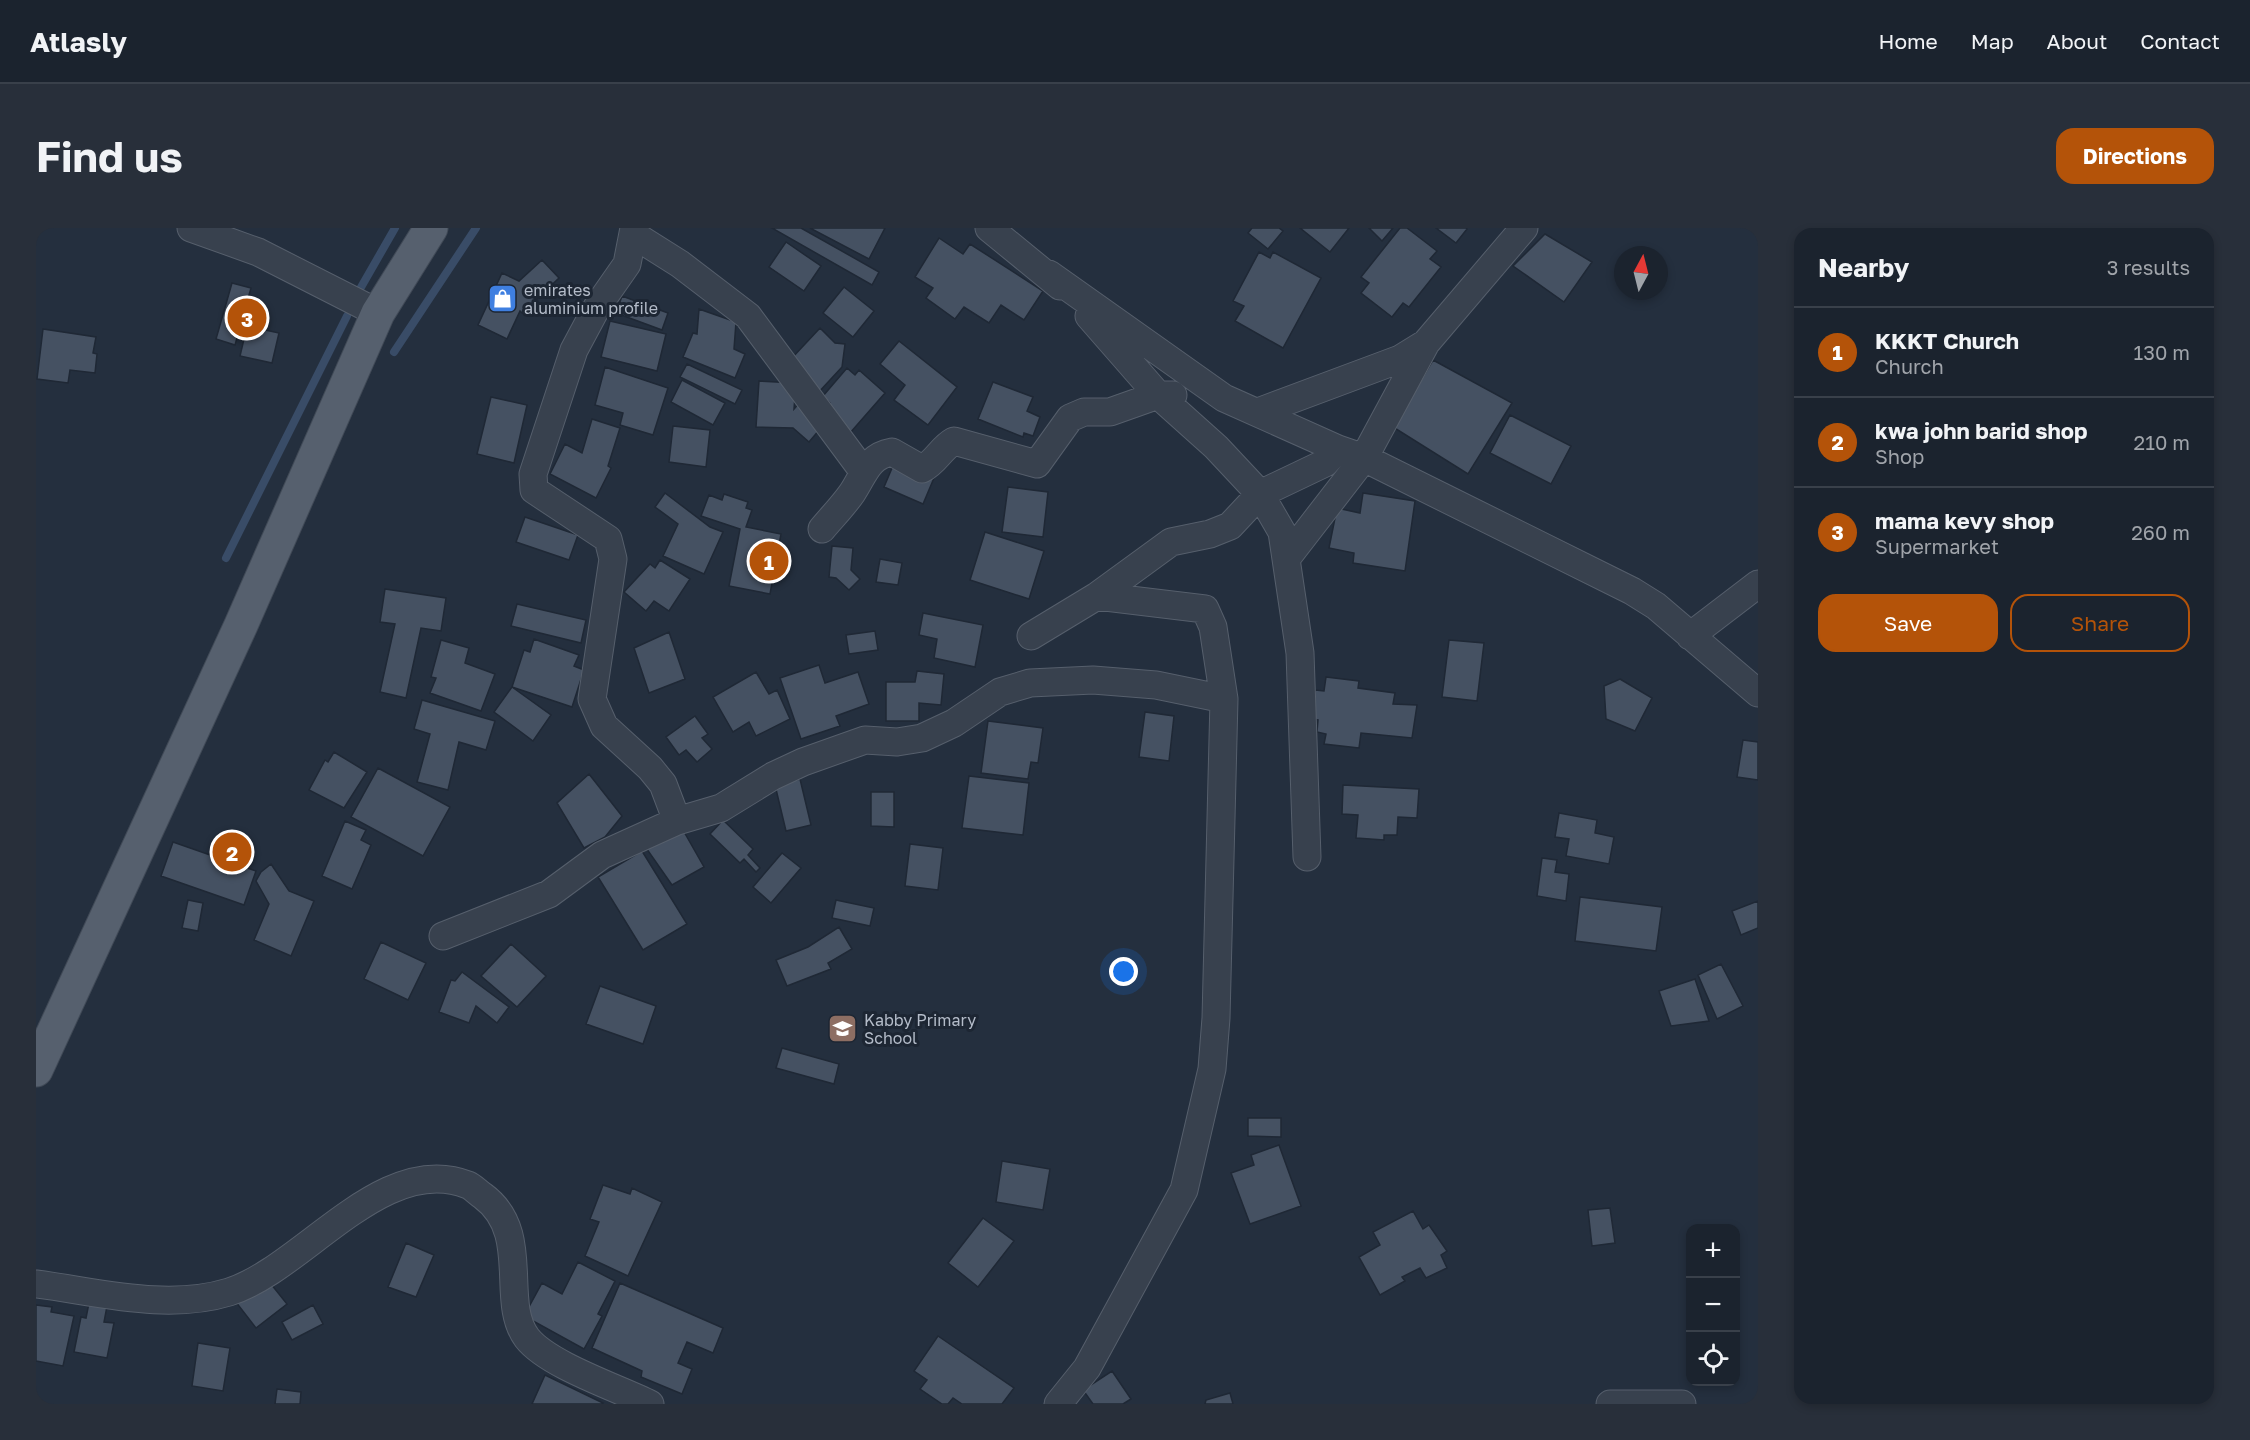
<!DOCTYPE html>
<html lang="en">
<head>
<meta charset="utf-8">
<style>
	:root { --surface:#1b232e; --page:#282f3a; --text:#f1f3f6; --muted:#a0a4aa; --line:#39404a; --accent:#b45309 }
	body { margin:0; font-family:"Golos Text",sans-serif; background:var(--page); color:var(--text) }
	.controls { position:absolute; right:18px; bottom:18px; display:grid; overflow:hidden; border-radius:12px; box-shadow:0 3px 9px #0003 }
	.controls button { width:54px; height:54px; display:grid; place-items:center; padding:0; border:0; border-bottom:2px solid var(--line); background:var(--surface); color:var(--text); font:30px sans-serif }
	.compass { position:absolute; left:1578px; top:18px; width:54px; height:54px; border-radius:50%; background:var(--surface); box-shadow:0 3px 9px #0003; rotate:7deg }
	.you { position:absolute; left:1088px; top:744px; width:21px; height:21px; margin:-15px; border:4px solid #fff; border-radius:50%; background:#1a73e8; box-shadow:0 0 0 9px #1a73e833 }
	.badge { display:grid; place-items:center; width:39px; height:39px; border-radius:50%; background:var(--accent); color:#fff; font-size:20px; font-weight:700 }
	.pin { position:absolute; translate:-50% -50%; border:3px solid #fff; box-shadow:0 2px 6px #0006 }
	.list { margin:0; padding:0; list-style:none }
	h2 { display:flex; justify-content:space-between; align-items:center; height:78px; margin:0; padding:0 24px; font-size:26px }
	h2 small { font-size:20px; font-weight:400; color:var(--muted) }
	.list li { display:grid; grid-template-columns:39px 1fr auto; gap:18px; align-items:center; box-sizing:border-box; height:90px; padding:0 24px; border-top:2px solid var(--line) }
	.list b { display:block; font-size:22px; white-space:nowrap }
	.list p { margin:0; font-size:20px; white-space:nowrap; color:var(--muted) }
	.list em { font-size:20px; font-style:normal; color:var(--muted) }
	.actions { display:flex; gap:12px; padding:18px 24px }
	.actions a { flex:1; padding:14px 0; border:2px solid var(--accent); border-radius:18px; text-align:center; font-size:21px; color:var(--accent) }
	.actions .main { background:var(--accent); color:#fff }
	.icon { flex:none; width:33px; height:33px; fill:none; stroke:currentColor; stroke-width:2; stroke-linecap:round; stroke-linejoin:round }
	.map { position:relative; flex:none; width:1722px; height:1176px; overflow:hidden; border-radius:18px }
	header { display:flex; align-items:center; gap:36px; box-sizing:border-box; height:84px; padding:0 30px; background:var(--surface); border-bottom:2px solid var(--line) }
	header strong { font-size:28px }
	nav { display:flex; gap:33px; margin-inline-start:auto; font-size:21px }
	.intro { display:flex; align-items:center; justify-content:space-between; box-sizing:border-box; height:144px; padding:0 36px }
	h1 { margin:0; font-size:42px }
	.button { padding:15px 27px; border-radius:18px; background:var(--accent); color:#fff; font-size:21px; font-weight:700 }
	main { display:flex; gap:36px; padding:0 36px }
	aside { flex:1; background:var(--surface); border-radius:18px; box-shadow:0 3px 9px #0003 }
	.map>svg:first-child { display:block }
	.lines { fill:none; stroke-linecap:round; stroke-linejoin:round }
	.stream { stroke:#394c67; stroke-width:8 }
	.building { fill:#455162; stroke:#1f2835; stroke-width:1.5 }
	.street-casing { stroke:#565f6c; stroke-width:29 }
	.primary-casing { stroke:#414a57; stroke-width:35 }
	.street { stroke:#38414e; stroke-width:27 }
	.primary { stroke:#56606e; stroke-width:33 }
	.labels { text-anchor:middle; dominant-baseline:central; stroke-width:6; stroke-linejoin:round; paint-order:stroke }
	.poi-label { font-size:16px; fill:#b4bcc9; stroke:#1d2633; text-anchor:start }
</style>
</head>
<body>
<header>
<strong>Atlasly</strong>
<nav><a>Home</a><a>Map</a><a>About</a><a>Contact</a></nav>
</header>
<div class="intro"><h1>Find us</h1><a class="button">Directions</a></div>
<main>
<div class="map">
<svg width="1722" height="1176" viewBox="0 0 1722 1176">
	<rect width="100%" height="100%" fill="#242f3e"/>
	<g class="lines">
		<path class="stream" d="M320,68L359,0
			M358,124L440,0
			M190,330L311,88"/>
	</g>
	<path class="building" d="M736,0H765L843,44L836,57Z
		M774,0H849L833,31Z
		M1216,0H1243L1247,3L1232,21L1212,5Z
		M1264,0H1313L1294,24Z
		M1333,0H1357L1346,13Z
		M1364,0H1371L1401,23L1394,31L1405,39L1373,79L1367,75L1356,89L1325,65L1333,55L1325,49Z
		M1400,0H1430L1431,1L1420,15Z
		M1509,6L1556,34L1528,74L1477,38Z
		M903,10L927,26L934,16L1007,63L988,92L965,77L953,95L928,79L919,91L890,70L897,60L879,49Z
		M750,14L785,38L768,63L733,39Z
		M1223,24L1234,30L1237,24L1285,50L1247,120L1199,93L1208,78L1197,73Z
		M506,32L523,50L486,85L484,83L471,111L442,97L466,45L483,53Z
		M196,55L215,60L199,117L180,111Z
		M808,59L838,83L817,109L787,85Z
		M586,68L632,85L626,102L580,85Z
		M663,81L700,94L698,121L709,126L699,150L647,129L657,105L661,106Z
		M574,93L630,106L621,143L565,129Z
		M211,98L243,105L236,135L204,128Z
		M784,100L799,115L809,116L806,139L781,166L755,131Z
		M7,101L60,109L57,125L61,126L59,145L34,142L32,155L1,151Z
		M863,113L921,159L892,197L858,172L869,157L844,136Z
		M1397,132L1476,175L1432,246L1357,199Z
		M651,136L706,162L699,176L644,149Z
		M569,139L632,160L617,207L584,197L587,185L559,177Z
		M811,140L819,147L823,142L849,165L814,205L788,182L794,175L787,168Z
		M646,152L689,175L677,197L635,174Z
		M723,153L760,155L758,181L765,173L790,194L773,214L757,200L720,199Z
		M957,154L997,169L991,183L1004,189L997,208L988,205L987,209L942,191Z
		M455,169L491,177L478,235L441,226Z
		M1474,187L1535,218L1515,256L1454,225Z
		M556,191L584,200L572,238L575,240L560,270L514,246L529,216L546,225Z
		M637,198L674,202L670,239L633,234Z
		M859,233L898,250L887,276L848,259Z
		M972,259L1012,264L1007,309L966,304Z
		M629,265L674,299L687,304L668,346L627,328L642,296L619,279Z
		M1327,265L1379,273L1369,343L1317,335L1318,325L1293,320L1301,280L1324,285Z
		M688,266L712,274L710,280L716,282L710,299L745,306L734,366L693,358L704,301L665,288L673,267L686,272Z
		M489,289L542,307L533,332L480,314Z
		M949,304L1008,323L993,371L934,352Z
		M796,318L817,320L815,342L824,351L813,362L800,350L793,349Z
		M844,331L866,335L862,357L840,354Z
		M624,332L654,351L633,383L618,373L610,383L588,364L614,336L619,340Z
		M349,361L410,370L405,403L385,400L370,470L344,464L359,396L344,394Z
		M481,376L550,392L545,415L475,398Z
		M887,385L947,397L939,439L898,430L901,411L883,407Z
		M839,403L842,422L813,426L810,407Z
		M633,404L649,451L613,465L598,420Z
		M498,411L543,427L538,438L548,442L536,479L476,459L488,422L494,424Z
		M405,412L433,420L429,435L459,446L445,483L394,465L400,450L395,449Z
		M1413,412L1448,415L1441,473L1406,469Z
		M783,437L789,455L822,444L833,476L800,488L804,498L765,511L744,450Z
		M881,443L908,446L905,477L883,475V493H850V454H879Z
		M720,444L733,466L741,462L754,491L720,508L713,494L697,504L677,469Z
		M1290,449L1323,453L1322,460L1359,465L1357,476L1381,477L1376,510L1325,505L1323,520L1288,516L1290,506L1281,504L1282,492L1276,491L1279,462L1288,463Z
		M1584,451L1616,470L1599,503L1570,491L1568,458Z
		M476,459L515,487L497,513L458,484Z
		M386,472L459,493L450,522L423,514L412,562L381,554L394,506L378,501Z
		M1109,484L1138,488L1133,533L1103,529Z
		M659,488L672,506L666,510L676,521L661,534L650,522L643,527L630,509Z
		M952,493L1007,500L1002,535L995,534L992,551L945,545Z
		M1707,512L1722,514V552L1701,549Z
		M298,524L331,544L308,580L273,562L289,532L292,534Z
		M342,540L414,579L387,628L315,589Z
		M553,546L586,588L569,609L548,620L521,575Z
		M933,548L993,555L987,607L926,600Z
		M764,551L775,597L750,603L739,557Z
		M1307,557L1383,561L1381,590L1362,589L1361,607H1348V612L1320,610L1322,587L1306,586Z
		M835,564H858V599L835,598Z
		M1523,585L1561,592L1559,605L1578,609L1573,636L1530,628L1533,611L1519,609Z
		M687,592L717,621L712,627L724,640L720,644L708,631L704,635L674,606Z
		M309,593L330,602L325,612L335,617L316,661L286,648Z
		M643,595L668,639L636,657L608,617Z
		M137,614L220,643L208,677L125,648Z
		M874,616L907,620L902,662L869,658Z
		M606,623L651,696L607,722L562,649Z
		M746,625L765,640L735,675L717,659Z
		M1506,630L1521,632L1519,644L1533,646L1530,673L1501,668Z
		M235,636L253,663L278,673L255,728L218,712L233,676L220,653L225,644Z
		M1544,669L1626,679L1620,723L1539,713Z
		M152,672L167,675L162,703L146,700Z
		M800,672L838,680L834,698L796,690Z
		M1722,673V700L1705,707L1696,683Z
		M803,699L816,721L792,735L795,741L751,758L740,732L772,719Z
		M345,714L390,735L372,772L328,751Z
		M475,716L510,748L481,779L445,748Z
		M1685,736L1707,778L1681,791L1662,747Z
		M426,744L473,779L461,795L440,778L433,795L403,784L415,752L419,753Z
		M1659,751L1673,793L1635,798L1623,763Z
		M564,758L620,778L607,816L550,796Z
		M746,820L803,836L798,856L740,840Z
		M1212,890H1245V909L1212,908Z
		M1243,917L1265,978L1214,996L1195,945L1218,937L1215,927Z
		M966,933L1014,941L1007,982L960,974Z
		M567,957L594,966L596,960L626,974L592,1048L549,1028L563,994L554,991Z
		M1574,980L1579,1015L1556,1018L1552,982Z
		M1377,983L1387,1001L1393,997L1411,1023L1405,1027L1411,1040L1390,1050L1384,1040L1366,1049L1369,1053L1344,1067L1323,1029L1344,1017L1337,1004Z
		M947,990L978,1013L942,1059L912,1035Z
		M370,1015L398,1027L380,1069L352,1059Z
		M542,1034L579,1053L562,1086L566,1088L548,1121L488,1088L506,1055L526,1066Z
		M227,1046L251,1076L220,1100L196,1069Z
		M584,1055L687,1100L677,1125L651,1114L642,1135L656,1141L646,1166L605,1149L606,1143L556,1120Z
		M54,1070L72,1073L68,1094L78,1095L71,1130L38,1124L45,1089L50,1090Z
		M0,1077L16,1079L15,1084L38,1088L27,1138L0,1133Z
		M277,1077L287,1096L256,1112L246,1094Z
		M902,1108L978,1160L966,1176H926L917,1170L912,1176H906L884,1161L891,1152L878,1143Z
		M162,1115L194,1120L187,1163L156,1158Z
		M1076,1143L1095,1171L1087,1176H1057L1047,1162Z
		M509,1147L567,1175L566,1176H496Z
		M241,1161L265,1164L264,1176H239Z
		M1194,1165L1197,1176H1169L1170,1172Z"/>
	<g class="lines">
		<defs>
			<path id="street" d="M155,0L222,24L342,85
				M598,0L591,36L561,79L538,122L497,246L498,262L572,311L577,331L556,471L568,498L614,540L627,556L641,593
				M953,0L1024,58
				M598,7L644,36L712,88L827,243
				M1013,46L1188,170L1302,221L1328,230L1596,363L1620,378L1722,465
				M1053,88L1122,167L1180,219L1224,266L1246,304L1264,425L1271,629
				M1222,184L1364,131L1390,115
				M786,301C796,289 807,278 816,265C828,247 832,228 856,224L886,241C900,234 905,220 918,213L1001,236L1034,190L1048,184H1074L1122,167H1137
				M1250,331L1328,230L1390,115L1488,0
				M995,408L1061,368L1135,314L1174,306L1194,298L1224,266L1289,235L1302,221
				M1654,408L1722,356
				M407,708L513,666L566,627L641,593L685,580L737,548L767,534L829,512L861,514L886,510L918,495L964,464L994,455L1057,452L1120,457L1188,471
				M0,1056C63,1064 131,1083 193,1064C267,1041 347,923 432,957C437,959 442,965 447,968C497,1005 463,1073 491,1110C512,1137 582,1160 614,1176
				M1022,1176L1051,1140L1148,962L1176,841L1180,790L1188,471L1177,399L1169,381L1061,368
				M1574,1176H1646"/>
			<path id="primary" d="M0,842L205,397L342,85L395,0"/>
		</defs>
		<use href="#street" class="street-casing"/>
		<use href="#primary" class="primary-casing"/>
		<use href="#street" class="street"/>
		<use href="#primary" class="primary"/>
	</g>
	<defs>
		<symbol id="shop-square" viewBox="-11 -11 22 22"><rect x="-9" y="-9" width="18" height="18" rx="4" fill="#3f7fe0" stroke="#1d2633"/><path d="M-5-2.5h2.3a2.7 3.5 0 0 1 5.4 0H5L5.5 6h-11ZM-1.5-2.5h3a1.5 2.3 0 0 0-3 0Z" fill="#fff"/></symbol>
		<symbol id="school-square" viewBox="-11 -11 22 22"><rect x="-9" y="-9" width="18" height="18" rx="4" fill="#8d6e63" stroke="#1d2633"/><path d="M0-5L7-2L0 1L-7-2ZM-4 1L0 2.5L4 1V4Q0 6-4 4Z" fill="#fff"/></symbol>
	</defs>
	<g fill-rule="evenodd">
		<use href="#shop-square" x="450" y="54" width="33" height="33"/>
		<use href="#school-square" x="790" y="784" width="33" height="33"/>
	</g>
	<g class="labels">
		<g class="poi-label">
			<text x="488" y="62">emirates<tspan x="488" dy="18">aluminium profile</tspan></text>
			<text x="828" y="792">Kabby Primary<tspan x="828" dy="18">School</tspan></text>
		</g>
	</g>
</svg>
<div class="controls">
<button>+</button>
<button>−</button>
<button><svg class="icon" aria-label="locate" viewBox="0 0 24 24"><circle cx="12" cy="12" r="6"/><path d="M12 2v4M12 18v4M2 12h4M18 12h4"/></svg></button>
</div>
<svg class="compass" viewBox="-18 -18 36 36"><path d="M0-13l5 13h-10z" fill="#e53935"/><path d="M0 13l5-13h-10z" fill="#a0a4aa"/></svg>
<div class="you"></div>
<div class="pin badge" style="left:733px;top:333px">1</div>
<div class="pin badge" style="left:196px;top:624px">2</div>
<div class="pin badge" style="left:211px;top:90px">3</div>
</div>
<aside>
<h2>Nearby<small>3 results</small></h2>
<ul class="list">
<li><span class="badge">1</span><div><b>KKKT Church</b><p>Church</p></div><em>130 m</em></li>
<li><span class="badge">2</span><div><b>kwa john barid shop</b><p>Shop</p></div><em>210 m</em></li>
<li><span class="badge">3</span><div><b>mama kevy shop</b><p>Supermarket</p></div><em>260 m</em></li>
</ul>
<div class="actions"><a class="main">Save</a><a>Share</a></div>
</aside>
</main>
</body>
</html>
